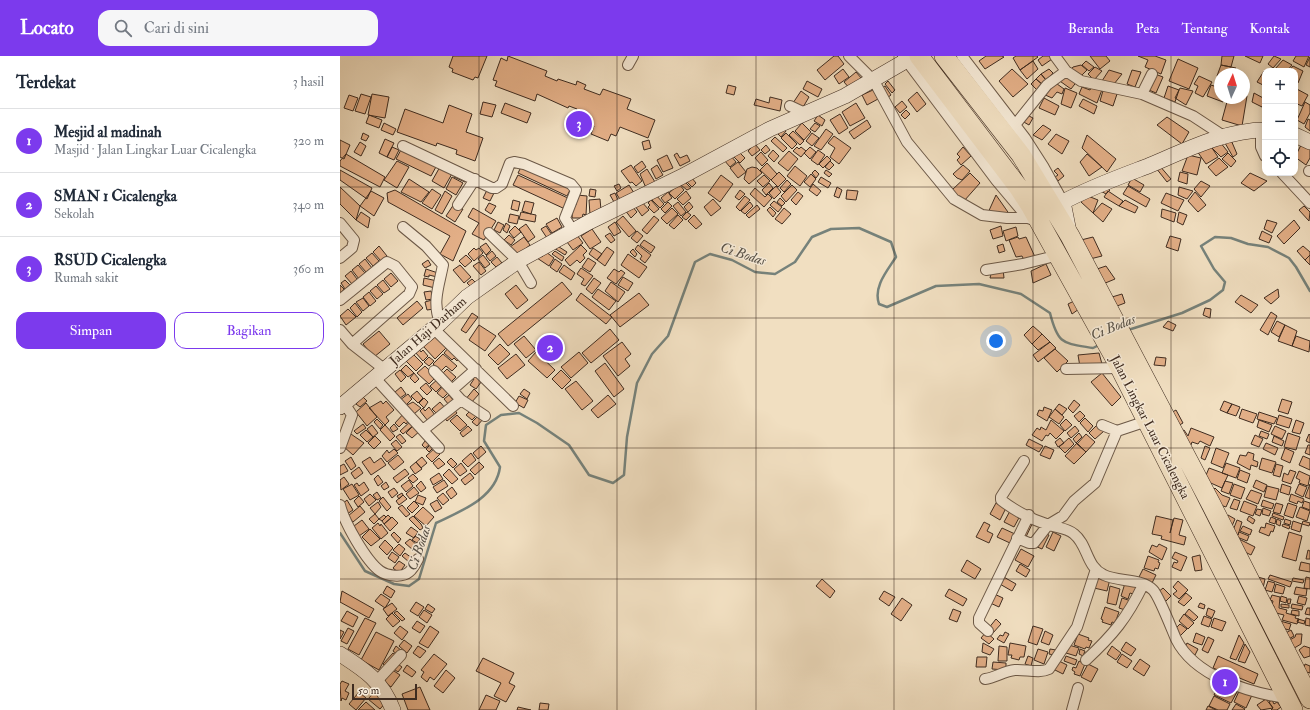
<!DOCTYPE html>
<html lang="id">
<head>
<meta charset="utf-8">
<style>
	:root { --surface:#fff; --page:#f6f6f7; --text:#1f2937; --muted:#747a83; --line:#e0e1e3; --accent:#7c3aed }
	body { margin:0; font-family:"IM FELL Double Pica",serif; background:var(--page); color:var(--text) }
	.controls { position:absolute; right:12px; top:12px; display:grid; overflow:hidden; border-radius:8px; box-shadow:0 2px 10px #0003 }
	.controls button { width:36px; height:36px; display:grid; place-items:center; padding:0; border:0; border-bottom:1px solid var(--line); background:var(--surface); color:var(--text); font:20px sans-serif }
	.compass { position:absolute; left:874px; top:12px; width:36px; height:36px; border-radius:50%; background:var(--surface); box-shadow:0 2px 10px #0003; rotate:4deg }
	.scale { position:absolute; left:12px; bottom:10px; width:65px; box-sizing:border-box; padding-left:4px; border:2px solid #3f2c20; border-top:0; font-size:11px; line-height:14px; white-space:nowrap; color:#3f2c20; -webkit-text-stroke:3px #f6ead7; paint-order:stroke }
	.you { position:absolute; left:656px; top:285px; width:14px; height:14px; margin:-10px; border:3px solid #fff; border-radius:50%; background:#1a73e8; box-shadow:0 0 0 6px #1a73e833 }
	.badge { display:grid; place-items:center; width:26px; height:26px; border-radius:50%; background:var(--accent); color:#fff; font-size:13px; font-weight:700 }
	.pin { position:absolute; translate:-50% -50%; border:2px solid #fff; box-shadow:0 1px 4px #0006 }
	.list { margin:0; padding:0; list-style:none }
	h2 { display:flex; justify-content:space-between; align-items:center; height:52px; margin:0; padding:0 16px; font-size:17px }
	h2 small { font-size:13px; font-weight:400; color:var(--muted) }
	.list li { display:grid; grid-template-columns:26px 1fr auto; gap:12px; align-items:center; box-sizing:border-box; height:64px; padding:0 16px; border-top:1px solid var(--line) }
	.list b { display:block; font-size:15px; white-space:nowrap }
	.list p { margin:0; font-size:13px; white-space:nowrap; color:var(--muted) }
	.list em { font-size:13px; font-style:normal; color:var(--muted) }
	.actions { display:flex; gap:8px; padding:12px 16px }
	.actions a { flex:1; padding:9px 0; border:1px solid var(--accent); border-radius:12px; text-align:center; font-size:14px; color:var(--accent) }
	.actions .main { background:var(--accent); color:#fff }
	.icon { flex:none; width:22px; height:22px; fill:none; stroke:currentColor; stroke-width:2; stroke-linecap:round; stroke-linejoin:round }
	.map { position:relative; flex:none; width:970px; height:654px; overflow:hidden }
	header { display:flex; align-items:center; gap:24px; box-sizing:border-box; height:56px; padding:0 20px; background:var(--accent); color:#fff }
	header strong { font-size:19px }
	nav { display:flex; gap:22px; margin-inline-start:auto; font-size:14px }
	.search { width:280px; height:36px; background:var(--page); display:flex; align-items:center; gap:10px; box-sizing:border-box; padding:0 14px; border-radius:12px; color:var(--muted); font-size:15px }
	main { display:flex }
	aside { flex:1; background:var(--surface) }
	.map>svg:first-child { display:block }
	.lines { fill:none; stroke-linecap:round; stroke-linejoin:round }
	.stream { stroke:#76827b; stroke-width:2.5 }
	.building { fill:#e3af87; stroke:#3f2c20 }
	.street-casing { stroke:#6c5948; stroke-width:12 }
	.secondary-casing { stroke:#3f2c20; stroke-width:16 }
	.highway-casing { stroke:#3f2c20; stroke-width:20 }
	.street { stroke:#f6ead7; stroke-width:10 }
	.secondary { stroke:#f6ead7; stroke-width:15 }
	.highway { stroke:#f1dfc1; stroke-width:19 }
	.grid { fill:none; stroke:#3f2c20; stroke-width:1; stroke-opacity:0.55 }
	.labels { text-anchor:middle; dominant-baseline:central; stroke-width:3; stroke-linejoin:round; paint-order:stroke }
	.street-label { font-size:13px; fill:#3f2c20; stroke:#f6ead7 }
	.water-label { font-size:14px; font-style:italic; fill:#565046; stroke:#f6ead7 }
</style>
</head>
<body>
<header>
<strong>Locato</strong>
<div class="search"><svg class="icon" aria-label="search" viewBox="0 0 24 24"><circle cx="10" cy="10" r="6"/><path d="M15 15l6 6"/></svg>Cari di sini</div>
<nav><a>Beranda</a><a>Peta</a><a>Tentang</a><a>Kontak</a></nav>
</header>
<main>
<aside>
<h2>Terdekat<small>3 hasil</small></h2>
<ul class="list">
<li><span class="badge">1</span><div><b>Mesjid al madinah</b><p>Masjid · Jalan Lingkar Luar Cicalengka</p></div><em>320 m</em></li>
<li><span class="badge">2</span><div><b>SMAN 1 Cicalengka</b><p>Sekolah</p></div><em>340 m</em></li>
<li><span class="badge">3</span><div><b>RSUD Cicalengka</b><p>Rumah sakit</p></div><em>360 m</em></li>
</ul>
<div class="actions"><a class="main">Simpan</a><a>Bagikan</a></div>
</aside>
<div class="map">
<svg width="970" height="654" viewBox="0 0 970 654">
	<rect width="100%" height="100%" fill="#f1dfc1"/>
	<filter id="stains"><feTurbulence type="fractalNoise" baseFrequency=".005" numOctaves="4"/><feColorMatrix values="0 0 0 0 .2 0 0 0 0 .09 0 0 0 0 .02 0 0 0 .5 -.17"/></filter>
	<radialGradient id="worn" r=".72"><stop offset=".6" stop-color="#630" stop-opacity="0"/><stop offset="1" stop-color="#630" stop-opacity=".3"/></radialGradient>
	<g class="lines">
		<path class="stream" d="M788,274L842,257L870,244L883,234L885,226L874,213L861,190L875,181L891,182L908,188L928,191L949,202L956,211L970,235
			M0,477L25,515L54,528L69,530L79,523L96,467C121,455 156,442 160,411L144,385L146,369L161,359L179,357L197,367L229,389L249,419L273,427L284,419L287,381L297,327L312,298L328,280L355,206L370,198L392,204L415,216L435,218L455,206L472,181L491,173L519,172L551,186L556,201C547,215 533,231 539,248L547,251L596,230L639,228L681,238L710,257C718,289 723,287 753,292L759,289"/>
	</g>
	<path class="building" d="M113,0H147L138,22L135,21L133,24L112,16L113,13L109,11Z
		M168,0L207,15L205,20L217,25L218,23L236,29L237,25L246,29L244,33L260,39L263,33L291,43L287,53L315,64L308,82L280,71L276,80L271,78L268,85L251,78L254,70L249,68L251,62L235,56L237,53L229,50L228,52L197,38L195,45L155,30L157,25L153,24L161,2L167,5Z
		M494,0H498L504,8L485,24L477,14Z
		M646,0H662L664,1L645,13L639,5Z
		M676,0H697L698,1L680,14L673,2Z
		M703,0H714L715,1L702,10L698,4Z
		M750,0H766L770,5L760,13Z
		M798,0H815L826,4L821,18L805,11L808,4Z
		M882,0H894L891,11L881,9Z
		M905,0H923L920,7Z
		M934,0L941,3L933,12L928,8Z
		M956,0H969L964,11L953,5Z
		M970,1V11L966,9Z
		M838,3L858,12L849,33L829,25Z
		M943,4L952,9L947,15H939L935,13Z
		M693,5L698,13L687,23L680,14Z
		M746,5L754,11L749,15L742,9Z
		M741,9L747,14L739,22L729,16L733,11Z
		M881,9L896,12L892,18H880V21L877,20Z
		M953,10L963,15L958,27L955,25V15H949Z
		M755,11L762,15L754,24L748,18Z
		M503,13L509,21L499,28L494,20Z
		M672,13L688,28L673,41L659,25Z
		M709,13L713,17L706,24L701,18Z
		M769,14L782,18L774,28L762,25Z
		M792,14L801,16L795,31L787,28Z
		M924,15H925V30L917,26Z
		M516,16L522,23L510,33L504,26Z
		M725,16L738,24L731,33L717,23Z
		M701,18L706,24L703,29L696,23Z
		M815,18L823,21L816,37L809,34Z
		M859,20L872,26L863,41L855,37L858,30L854,28Z
		M696,23L703,29L697,34L691,28Z
		M467,25L482,33L478,41L463,33Z
		M548,25L555,34L552,37L545,28Z
		M713,25L724,33L722,38L717,36L712,42L703,38Z
		M388,29L396,31L394,39L386,37Z
		M753,29L763,31L757,47L739,38L742,31L750,34Z
		M871,29L880,32V42H885L883,46L867,40Z
		M545,30L551,39L547,42L540,33Z
		M828,30L839,34L835,46L824,42Z
		M764,31L778,35L773,50L760,45Z
		M725,32L737,37L731,52L721,48Z
		M840,32L853,35L846,49L835,42Z
		M955,32L968,39L962,50L955,47Z
		M533,34L538,43L527,49L522,39Z
		M461,35L469,41L462,53L453,47Z
		M577,36L586,48L577,56L568,44Z
		M914,37L925,43L922,51L912,46Z
		M21,38L31,41L25,58L15,55Z
		M32,38L49,41L45,62L28,59Z
		M9,39L18,42L13,55L4,52Z
		M904,40H907L902,70L882,64L888,42H904Z
		M430,41L442,44L440,55L414,49L416,43L429,47Z
		M704,42L719,50L715,59L699,52Z
		M743,43L757,50L754,58L739,50Z
		M562,45L567,51L560,57L555,51Z
		M143,46L156,49L152,61L140,58Z
		M965,46L970,49V57L964,68L957,64Z
		M165,47L191,57L187,67L161,57Z
		M516,47L525,62L510,70L502,56Z
		M109,49L132,58L126,76L143,82L135,105L116,98L117,94L97,87L96,90L57,76L65,53L103,67Z
		M566,54L570,58L565,63L561,59Z
		M500,58L508,72L499,78L490,64Z
		M685,58L693,62L689,69L682,65Z
		M29,59L42,64L39,72L26,67Z
		M478,59L485,64L482,70L474,65Z
		M827,61L849,76L842,88L817,69Z
		M968,63L970,64V75L965,71Z
		M527,64L531,71L514,83L509,76Z
		M44,67L56,73L53,79L41,74Z
		M462,67L471,76L464,84L455,75Z
		M475,67L480,70L475,76L470,73Z
		M703,69L711,74L702,84L693,79Z
		M442,72L446,75L441,81L437,77Z
		M486,73L493,78L481,94L474,90Z
		M453,75L464,85L460,89L449,79Z
		M23,77L29,80L26,85L21,83Z
		M446,77L457,88L452,93L441,82Z
		M472,77L479,82L472,90L466,85Z
		M716,78L729,85L722,98L708,88Z
		M747,79L776,103L767,116L742,92Z
		M494,80L511,92L499,108L490,101L495,92L488,87Z
		M435,81L447,92L443,96L431,85Z
		M45,83L54,87L47,101L39,97Z
		M0,84L10,89L4,103L0,101Z
		M309,84L311,92L304,94L302,86Z
		M891,84L897,98L893,101L885,87Z
		M20,86L26,90L21,100L14,96Z
		M880,86L888,96L881,101L872,92Z
		M415,88L420,94L412,100L408,95Z
		M426,89L430,94L425,98L421,94Z
		M870,89L878,101L866,108L857,95Z
		M961,89L970,93V102L966,109L955,101Z
		M52,91L59,94L54,104L47,101Z
		M457,91L459,93L461,91L466,95L461,101L453,95Z
		M470,91L476,96L470,103L464,97Z
		M623,91L631,100L621,109L617,104L620,101L617,98Z
		M62,92L97,109L91,120L56,103Z
		M397,94L405,102L400,107L392,99Z
		M433,94L439,100L434,106L428,100Z
		M478,94L485,99L478,109L471,104Z
		M449,95L458,103L448,115L438,107Z
		M421,96L428,104L422,110L415,102Z
		M337,97L340,102L347,99L350,105L340,110L334,99Z
		M888,97L896,105L891,111L882,103Z
		M6,98L45,121L40,131L0,110V105Z
		M747,98L762,111L749,120L740,106Z
		M327,99L333,112L323,116L317,104Z
		M848,99L861,102L857,119L842,115Z
		M391,100L396,106L390,111L384,104Z
		M487,100L491,104L483,112L479,108Z
		M879,102L888,111L876,120L868,111Z
		M57,105L69,111L57,132L44,124Z
		M302,105L306,111L298,117L294,111Z
		M490,105L494,109L489,114L485,111Z
		M398,106L406,116L398,122L390,112Z
		M427,107L437,118L431,124L420,114Z
		M101,109L113,116L104,132L92,125Z
		M182,109L231,132L227,140L178,117Z
		M291,109L302,125L296,130L292,126L290,127L281,115Z
		M317,109L323,119L316,123L311,113Z
		M623,109L630,115L622,124L617,122L613,118Z
		M819,109L831,123L827,126L816,112Z
		M455,110L467,120L460,130L447,120Z
		M412,111L417,112L422,117L409,128L404,123L407,113Z
		M718,112L724,120L718,125L715,121L718,119L714,115Z
		M307,113L315,126L306,132L300,118Z
		M0,114L32,132L27,143L0,124Z
		M475,114L479,118L476,122L472,117Z
		M486,114L492,118L489,121L484,117Z
		M439,116L446,123L438,131L431,124Z
		M840,116L848,118L847,128L838,125Z
		M116,117L127,121L125,126L114,121Z
		M630,117L640,127L624,145L612,134Z
		M910,117L927,125L914,135L901,127Z
		M471,118L476,123L470,131L464,126Z
		M178,119L230,143L225,153L173,129Z
		M381,119L393,128L380,146L368,137Z
		M424,119L430,125L423,131L417,125Z
		M112,121L123,127L116,139L106,133Z
		M351,121L356,127L352,131L346,125Z
		M481,121L491,127L488,132L478,126Z
		M792,122L804,129L800,136L788,129Z
		M69,123L89,136L81,146L61,136Z
		M447,124L451,128L444,136L440,132Z
		M861,125L870,130L861,141L854,133Z
		M345,126L351,132L347,134L341,129Z
		M429,127L433,132L426,139L422,134Z
		M279,128L281,132L277,135L274,130Z
		M339,128L344,134L335,143L329,137Z
		M473,128L481,135L477,140L469,134Z
		M289,129L294,137L281,145L276,137Z
		M452,129L457,134L446,146L441,140Z
		M762,129L770,134L766,138L759,134Z
		M436,130L441,136L434,143L429,137Z
		M788,130L810,143L806,151L783,138Z
		M0,131L20,150L16,164L0,148Z
		M497,131L502,134L499,142L494,140Z
		M839,131L853,135L847,143L838,139Z
		M148,132L155,135L150,145L143,142Z
		M415,132L425,141L428,138L432,142L424,151L410,138Z
		M92,133L101,139L92,153L82,147Z
		M250,133L256,134L255,141L249,140Z
		M55,134L126,175L113,205L100,198L110,180L48,146L47,137Z
		M400,134L405,138L399,144L395,141Z
		M507,134L518,135L516,144L506,143Z
		M31,135L44,142L34,160L20,150Z
		M105,135L112,140L102,158L95,154Z
		M346,135L351,142L343,149L337,143Z
		M768,135L783,145L779,150L764,141Z
		M328,136L332,142L325,147L321,142Z
		M458,136L463,140L456,149L451,144Z
		M855,136L866,149L858,156L848,145Z
		M275,137L278,144L274,146L270,139Z
		M826,137L844,144L838,155L821,147Z
		M237,139L247,140L246,159L243,158L242,162H232L233,149H236Z
		M316,139L324,148L320,152L312,144Z
		M656,139L670,159H647Z
		M405,140L410,144L400,155L396,151Z
		M748,140L758,144L753,157L741,146Z
		M440,142L445,147L442,150L437,146Z
		M260,143L261,154H257V158L250,159L249,144Z
		M373,143L381,152L371,160L364,151Z
		M173,144L180,146L178,155L171,153Z
		M311,144L319,153L314,157L308,151L310,149L308,147Z
		M785,144L798,151L795,157L779,150Z
		M185,145L194,147L191,158L182,155Z
		M301,145L309,154L302,160L295,150Z
		M434,145L442,151L438,156L430,149Z
		M328,146L332,150L325,157L321,153Z
		M338,146L346,156L341,160L333,150Z
		M349,146L353,151L348,156L344,151Z
		M410,146L413,150L405,158L401,155Z
		M149,147L156,150L151,158L145,154Z
		M762,147L772,153L763,166L753,157Z
		M114,148L123,153L115,166L106,160Z
		M291,149L297,156L291,162L285,154Z
		M417,149L420,153L409,162L406,159Z
		M964,150L970,156L969,165L959,154Z
		M430,151L436,157L433,161L427,154Z
		M133,152L156,165L144,184L132,178L139,167L128,161Z
		M332,152L338,158L327,168L321,162Z
		M444,152L451,158L442,168L435,163Z
		M822,153L836,157L834,166L821,161Z
		M21,156L30,162L28,172L16,164Z
		M181,156L196,159L195,166L179,163Z
		M347,156L351,159L346,164L342,161Z
		M839,156L847,159L843,169L837,166Z
		M170,158L179,160L177,168L168,166Z
		M338,159L343,164L334,173L329,169Z
		M354,159L362,168L356,173L348,165Z
		M283,160L296,175L289,181L276,166Z
		M314,160L319,164L307,178L302,174Z
		M217,162L222,171L212,177L206,168Z
		M927,164L937,167L932,177L924,173Z
		M954,164L960,172L944,188L937,180Z
		M158,166L164,169L160,177L154,174Z
		M275,166L281,176L274,180L268,171Z
		M166,167L170,170L167,177L163,174Z
		M186,168L195,181L188,186L179,173Z
		M175,170L181,176L174,182L169,176Z
		M206,170L212,179L207,182L201,173Z
		M661,170L663,180L653,183L650,174Z
		M676,171L678,180L666,185L663,175Z
		M252,173L261,186L250,193L241,180Z
		M297,175L303,180L297,187L291,182Z
		M922,175L932,180L929,187L919,183Z
		M270,177L275,184L271,187L265,180Z
		M169,179L175,184L171,189L164,184Z
		M237,179L243,187L233,194L227,186Z
		M830,180L841,183L838,195L826,191Z
		M184,181L190,189L177,200L170,191Z
		M678,181L679,183L686,181L695,201L684,204L682,200L676,201L669,184Z
		M753,181L762,200L750,203L741,184Z
		M304,184L315,191L311,197L300,189Z
		M146,187L151,194L146,199L140,191Z
		M663,188L665,195L659,197L657,190Z
		M216,189L227,196L225,199L214,192Z
		M241,189L247,195L243,199L245,202L240,207L237,204L230,210L225,204Z
		M298,189L311,199L305,207L300,203L302,200L295,193Z
		M39,190L47,200L41,205L33,196Z
		M963,190L970,196V199L965,204L957,195Z
		M267,191L274,196L265,210L257,204Z
		M134,192L136,194L139,192L143,197L134,205L128,198Z
		M253,192L262,198L257,204L249,198Z
		M293,193L297,198L295,201L290,196Z
		M152,195L156,200L150,205L146,200Z
		M215,195L224,201L222,205L212,198Z
		M206,196L214,202L209,210L197,202L199,199L202,201Z
		M32,197L39,205L33,210L26,202Z
		M288,198L307,211L299,222L281,209Z
		M126,199L132,205L125,211L119,205Z
		M143,199L150,208L145,212L138,203Z
		M970,199V209L965,204Z
		M157,201L162,207L156,211L151,206Z
		M248,202L256,207L250,216L242,211Z
		M25,203L32,212L26,216L19,208Z
		M215,203L222,208L217,216L210,211Z
		M88,204L91,209L85,212L82,208Z
		M139,206L146,215L141,219L133,210Z
		M706,208L711,219L693,227L691,215Z
		M18,209L25,217L19,223L12,214Z
		M120,209L131,221L124,227L113,214Z
		M224,209L235,217L231,224L219,216Z
		M766,210L775,223L763,228L757,213Z
		M241,212L253,220L245,230L241,228L244,223L237,218Z
		M86,213L98,217L97,221L89,219V221L84,220Z
		M274,213L279,216L281,214L285,217L276,228L267,222Z
		M663,213L664,222H650L652,214Z
		M11,215L17,223L12,228L5,220Z
		M51,217L58,225L51,231L44,223Z
		M283,221L293,227L288,235L278,229Z
		M84,222L97,225L95,232L83,229Z
		M254,222L261,227L252,238L246,233Z
		M132,223L137,228L132,232L127,227Z
		M5,224L10,229L5,233L1,227Z
		M43,224L50,233L44,237L37,229Z
		M222,226L232,238L168,290L158,278Z
		M271,226L285,236L278,246L265,235Z
		M0,229L4,233L0,238Z
		M176,229L188,244L177,253L165,238Z
		M36,230L43,238L37,243L30,235Z
		M258,233L276,245L269,254L252,241Z
		M938,233L939,241L931,248L924,242Z
		M91,235L93,243L86,244L84,236Z
		M29,236L36,245L30,250L23,241Z
		M241,237L272,261L266,268L236,244Z
		M299,237L309,249L280,271L270,259Z
		M782,238L785,247L777,250L772,241Z
		M901,239L918,249L911,257L895,246Z
		M23,242L29,250L23,255L16,246Z
		M92,244L94,253L87,254L85,246Z
		M77,245L83,252L63,269L57,262Z
		M734,245L739,253L732,258L728,248Z
		M15,247L22,256L17,261L10,252Z
		M865,252L871,253L870,262L863,259Z
		M8,253L16,261L6,269L0,260Z
		M931,256L937,260L928,279L920,274Z
		M132,257L138,261L126,277L121,274Z
		M828,265L836,269L833,275L823,271Z
		M937,265L945,269L939,281L931,276Z
		M139,269L156,280L145,295L129,284Z
		M945,269L957,275L952,290L938,285Z
		M693,270L702,278L692,288L684,279Z
		M270,273L279,284L251,307L242,297Z
		M39,275L50,288L34,301L23,288Z
		M702,278L710,286L698,294L692,288Z
		M95,279L107,291L95,303L83,290Z
		M184,280L196,294L186,302L174,288Z
		M956,280L970,285L969,296L952,290Z
		M282,286L291,298L285,303L290,310L278,320L263,300Z
		M710,286L716,292L698,306L693,299Z
		M160,288L170,298L158,309L148,299Z
		M109,291L120,301L117,305L114,302L112,304L104,297Z
		M79,293L81,296L83,294L88,300L83,305L75,296Z
		M715,293L728,305L717,316L704,302Z
		M70,295L83,308L76,315L63,302Z
		M196,296L215,314L207,322L188,305Z
		M239,296L248,307L231,322L221,311Z
		M759,297L762,308L740,311L738,299Z
		M103,298L117,310L112,315L106,310L101,315L93,308Z
		M176,298L185,309L167,323L158,312Z
		M89,301L94,305L89,310L84,306Z
		M816,301L826,302L825,310L814,309Z
		M265,307L284,333L274,341L255,315Z
		M66,309L74,317L68,321L61,314Z
		M85,310L96,321L89,328L77,317Z
		M107,313L116,321L110,327L102,318Z
		M60,314L66,321L61,326L55,318Z
		M221,314L231,324L222,333L212,323Z
		M134,315L144,322L136,333L130,329L134,323L130,321Z
		M74,317L79,323L75,327L70,322Z
		M762,317L781,341L772,350L751,326Z
		M98,323L104,328L96,336L90,330Z
		M236,325L253,345L242,354L225,333Z
		M86,327L92,334L87,339L80,332Z
		M104,329L110,335L103,342L97,337Z
		M61,331L66,338L60,342L55,336Z
		M134,333L139,338L130,348L125,344Z
		M184,333L190,337L187,343L180,338Z
		M77,335L83,342L78,347L71,340Z
		M68,338L72,343L65,350L60,344Z
		M109,339L114,345L109,349L104,343Z
		M268,339L276,348L258,362L251,354Z
		M179,340L188,344L184,352L175,347Z
		M23,341L27,345L20,351L16,348Z
		M84,342L88,346L84,352L79,347Z
		M942,343L952,346L948,358L938,355Z
		M734,344L740,349L733,357L728,352Z
		M41,345L43,348L46,345L54,354L46,361L49,365L45,369L29,352Z
		M884,345L892,348L887,357L880,354Z
		M73,346L81,352L74,358L67,349Z
		M100,346L106,353L98,359L92,353Z
		M26,347L37,361L27,370L16,356Z
		M719,348L727,353L722,359L715,353Z
		M892,348L900,351L896,360L887,357Z
		M89,351L95,359L88,365L80,355L83,352L85,355Z
		M704,351L712,354L707,365L697,359L699,354L703,355Z
		M113,352L117,357L107,365L103,360Z
		M132,353L138,358L132,364L126,359Z
		M715,353L724,361L719,368L709,361Z
		M902,353L917,358L913,367L899,362Z
		M836,354L843,367L834,372L827,359Z
		M740,355L745,360L739,366L734,360Z
		M65,356L71,362L66,368L64,366L59,371L55,367Z
		M919,356L937,362L934,368L917,363Z
		M140,358L144,362L137,370L132,366Z
		M117,359L127,369L120,375L110,365Z
		M939,359L952,363L949,372L936,368Z
		M745,362L753,370L748,376L740,367Z
		M37,363L43,369L40,373L34,366Z
		M726,363L732,369L725,375L720,369Z
		M72,364L75,368L63,378L60,375Z
		M711,364L724,375L716,383L710,377L708,380L706,379L702,385L692,379L697,372L700,374L701,371L706,374Z
		M919,364L932,369L929,376L917,371Z
		M956,364L964,367L960,378L952,376Z
		M23,368L26,372L17,378L14,375Z
		M54,368L58,373L53,376L50,372Z
		M75,368L81,374L72,382L66,377Z
		M32,369L38,377L33,381L27,373Z
		M45,369L55,380L50,385L40,374Z
		M757,369L764,375L755,383L749,377Z
		M128,370L132,374L123,381L120,377Z
		M735,370L739,375L731,382L727,377Z
		M935,370L946,375L942,383L931,378Z
		M851,372L874,381L870,390L860,385L858,388L852,386L851,389L837,377L844,374L848,380Z
		M26,374L33,381L27,386L20,379Z
		M921,375L929,378L927,383L919,380Z
		M8,376L24,387L13,399L3,390Z
		M739,377L742,381L736,387L733,383Z
		M948,377L960,381L956,394L944,391Z
		M60,378L66,385L62,388L56,381Z
		M746,378L755,386L746,396L737,388Z
		M969,378L970,379V387L966,385Z
		M915,379L923,383L919,391L911,388Z
		M35,380L41,386L34,393L28,387Z
		M934,380L944,385L942,390L932,386Z
		M720,382L724,387L718,391L715,386Z
		M729,382L734,388L725,397L719,391Z
		M689,383L703,390L699,396L686,389Z
		M56,384L62,391L57,395L51,388Z
		M85,385L89,389L85,392L82,389Z
		M737,387L746,396L734,408L725,400Z
		M926,387L938,392L935,399L923,393Z
		M90,389L93,392L89,396L86,393Z
		M968,389H970V399L965,397Z
		M141,390L146,396L138,403L133,397Z
		M705,390L714,394L710,403L700,399Z
		M865,390L870,392L865,404L861,402Z
		M95,392L100,398L92,406L86,400Z
		M876,392L889,397L883,412L871,407Z
		M945,392L954,396L950,407L941,403Z
		M54,393L58,397L47,406L42,400L47,394L49,397Z
		M908,396L914,398L913,404L918,406L917,411L911,409L910,414L897,407L900,399L906,400Z
		M131,397L136,404L128,411L122,405Z
		M58,399L64,406L54,414L48,407Z
		M963,400L970,403V414L959,409Z
		M11,401L16,410L11,414L5,405Z
		M30,401L34,407L41,402L46,409L31,419L22,406Z
		M82,401L87,407L81,412L76,406Z
		M99,402L105,408L98,413L93,407Z
		M111,402L117,408L113,412L107,406Z
		M922,402L936,406L932,417L919,413Z
		M76,406L82,413L75,418L70,411Z
		M139,406L144,411L135,419L130,414Z
		M121,407L127,415L120,420L114,413Z
		M886,407L900,412L896,422L882,417Z
		M4,408L8,415L0,419V410Z
		M936,408L943,410L940,421L933,419Z
		M19,411L23,417L15,423L11,417Z
		M869,412L888,419L882,432L864,424Z
		M65,413L69,418L57,427L53,422Z
		M109,413L118,423L112,428L103,419Z
		M900,414L910,418L907,427L897,423Z
		M950,414L956,416L951,428L942,425L944,417L948,419Z
		M959,415L970,420L968,430L959,427L960,424L956,422Z
		M99,417L103,423L93,429L90,423Z
		M130,417L134,422L125,429L121,424Z
		M73,418L78,423L73,427L68,422Z
		M38,419L43,426L38,430L34,423Z
		M4,421L9,428L1,434L0,424Z
		M69,424L73,430L66,436L61,430Z
		M104,424L108,430L97,437L93,431Z
		M916,424L927,429L924,436L913,431Z
		M81,425L86,432L81,436L76,430Z
		M885,425L893,427L889,438L881,435Z
		M24,426L29,434L21,440L14,429L17,427L19,430Z
		M46,426L49,431L44,434L41,430Z
		M12,428L19,439L10,444L3,433Z
		M894,428L905,432L901,443L890,439Z
		M942,428L951,431L949,439L940,436Z
		M959,428L967,431L963,441L955,437Z
		M970,428V443L965,441Z
		M927,430L939,433L936,444L924,441Z
		M74,431L79,437L70,443L66,438Z
		M112,431L117,438L111,443L106,436Z
		M54,432L58,437L52,442L48,436Z
		M875,432L882,439L890,442L886,451L875,447L869,438Z
		M911,434L922,438L918,448L906,443Z
		M37,436L41,442L37,444L33,439Z
		M62,437L63,439L59,443L57,440Z
		M103,437L109,444L103,449L97,442Z
		M30,438L36,444L29,450L24,443Z
		M951,438L964,443L962,447L958,445L957,448L949,445Z
		M63,439L67,443L59,449L56,445Z
		M78,439L86,442L83,449L75,446Z
		M19,440L24,446L18,451L14,445Z
		M43,441L51,451L47,455L39,445Z
		M894,443L900,445L897,454L890,452Z
		M7,444L13,454L7,458L1,449Z
		M97,444L102,452L95,456L90,448Z
		M923,444L934,448L932,453L921,450Z
		M74,445L79,450L72,457L67,452Z
		M904,445L917,450L913,460L900,455Z
		M964,445L970,447V454L962,451Z
		M38,446L41,451L35,458L30,452Z
		M656,447L666,452L660,464L650,458Z
		M936,447L943,449L940,458L933,456Z
		M948,447L957,450L953,462L944,459Z
		M62,449L70,458L66,461L58,452Z
		M20,450L25,456L13,466L8,460Z
		M83,451L94,461L86,470L74,460Z
		M960,451L970,455L967,465L956,461Z
		M923,452L931,455L929,460L922,458Z
		M917,453L922,454L920,460L915,458Z
		M670,455L680,460L674,471L664,466Z
		M933,457L944,461L943,464L932,460Z
		M35,458L39,463L34,468L29,463Z
		M44,459L46,461L42,465L39,463Z
		M48,459L51,462L44,468L42,465Z
		M888,459L895,463L892,470L885,466Z
		M73,460L81,468L83,472L80,474L69,463Z
		M816,460L833,464L830,477L834,462L843,464L839,479L846,481L844,489L821,483L822,480L812,478Z
		M909,460L915,464L913,468L907,464Z
		M52,461L58,467L50,475L44,468Z
		M931,461L936,463L935,468L929,466Z
		M688,462L694,464L685,483L679,480Z
		M937,463L941,465L940,470L936,468Z
		M945,463L951,465L950,469L944,467Z
		M22,464L29,473L19,480L14,470Z
		M897,464L902,466L898,479L892,477Z
		M953,465L962,468L960,476L951,473Z
		M963,465L970,467L969,470L962,468Z
		M644,466L650,469L647,475L653,478L649,487L636,481Z
		M38,467L40,470L41,468L48,477L41,483L32,472Z
		M926,467L935,470L933,476L931,475L929,480L919,476L921,471L925,472Z
		M943,468L950,470L949,473L942,470Z
		M903,470L912,474L910,479L900,475Z
		M71,471L78,476L74,482L66,477Z
		M662,472L675,478L670,487L657,481Z
		M30,473L40,483L31,490L22,481Z
		M54,476L61,483L58,487L51,479Z
		M703,476L709,479L702,493L695,490Z
		M713,476L721,480L714,495L706,491Z
		M899,476L909,480L907,485L897,481Z
		M949,476L962,480L956,505L942,501Z
		M75,480L80,483L77,487L72,484Z
		M70,483L77,489L73,494L65,487Z
		M899,483L915,491L911,499L895,491Z
		M45,484L53,492L47,499L39,491Z
		M59,488L65,493L60,500L53,494Z
		M819,488L827,492L822,504L809,496L812,489L817,491Z
		M681,493L694,500L688,511L675,504Z
		M968,494L970,495V503H966Z
		M52,496L59,501L55,507L48,502Z
		M835,496L847,501L841,515L832,511L834,506L837,507L838,505L832,502Z
		M65,497L72,502L69,506L62,500Z
		M860,499L862,514L855,515L852,501Z
		M808,500L819,504L818,506L820,507L818,513L815,512L814,515L804,512Z
		M627,504L641,513L635,523L621,515Z
		M59,505L65,509L59,517L53,512Z
		M961,506L970,508V516L959,514Z
		M680,508L690,514L686,521L676,515Z
		M803,513L816,519L812,527L799,521Z
		M930,519L952,526L950,531L928,523Z
		M662,520L676,528L672,535L658,527Z
		M757,520L770,523L767,535L754,532Z
		M914,520L925,523L922,537Z
		M966,521L970,522V533L964,532Z
		M953,522L964,524L963,527L952,525Z
		M482,523L495,535L490,542L476,530Z
		M786,524L797,529L793,538L790,537L788,543L781,540Z
		M838,525L848,534L839,543L833,538L837,535L833,531Z
		M928,525L935,527L932,536L925,534Z
		M936,528L945,531L943,538L934,536Z
		M47,530L55,535L51,542L43,537Z
		M770,530L780,533L776,549L767,547Z
		M956,531L967,533L966,540L954,538Z
		M823,532L831,540L826,545L817,537Z
		M609,533L627,543L623,550L605,540Z
		M2,535L34,553L29,562L0,546Z
		M544,535L555,541L549,550L539,543Z
		M652,537L663,542L659,551L648,546Z
		M846,537L852,542L844,550L838,546Z
		M41,538L50,544L45,552L35,545Z
		M932,539L940,541L939,552L947,554L946,557L956,560L955,562L959,563L957,568L942,564L944,559L932,556L934,550L932,549L933,545L930,544Z
		M941,540L947,542L946,547L940,545Z
		M959,540L967,542L965,549L957,547Z
		M562,542L572,549L561,565L551,558Z
		M782,542L791,545L788,555L779,552Z
		M948,543H951L950,548L947,547Z
		M76,546L84,551L78,560L70,555Z
		M52,547L57,553L48,560L43,553Z
		M860,547L865,549L864,553L858,551Z
		M88,548L95,553L92,557L85,553Z
		M941,548L949,549V552L941,551Z
		M952,548L963,550L962,554L951,552Z
		M765,551L779,556L775,567L772,566L771,569L762,566L763,564L761,563Z
		M868,552L875,555L872,562L866,559Z
		M967,552H970V559L965,558Z
		M613,553L621,556L617,566L609,563Z
		M849,553L858,561L854,565L845,558Z
		M84,554L92,559L87,567L79,561Z
		M952,554L959,555V560L951,558Z
		M7,555L18,561L13,571L1,565Z
		M57,555L65,563L62,565L54,557Z
		M52,557L60,565L53,571L46,563Z
		M844,558L854,567L848,573L839,565Z
		M864,560L872,563L869,571L861,568Z
		M25,562L36,567L19,599L8,593Z
		M874,562L886,566L882,575L871,571Z
		M966,562L970,563V570L965,569Z
		M656,563L661,568L653,577L648,573Z
		M958,563L965,565L964,568L957,566Z
		M77,565L85,570L80,577L72,572Z
		M940,565L951,568L949,574L938,571Z
		M840,568L847,573L840,580L834,574Z
		M60,570L68,576L62,584L54,577Z
		M90,570L99,576L88,592L79,587Z
		M693,570L703,573L697,589L688,586Z
		M8,572L14,575L7,588L1,585Z
		M0,574L4,576L0,583Z
		M951,574L954,580L945,585L942,579Z
		M705,575L713,579L709,589L701,586Z
		M36,576L54,585L39,614L21,604Z
		M646,576L654,583L649,588L641,582Z
		M665,576L669,578L664,587L657,583L660,579L663,580Z
		M856,577L865,581L862,589L853,586Z
		M738,578L749,582L748,584L752,585L749,592L746,591L745,593L734,589Z
		M956,578H962L961,588L951,594L946,586L955,581Z
		M899,579L904,587L896,604L890,602Z
		M868,581L874,584L868,597L862,594Z
		M64,584L72,590L67,597L59,590Z
		M786,586L796,593L791,600L781,594Z
		M643,587L654,593L650,599L642,596Z
		M670,587L686,590L684,601H680L679,604L671,602L672,599H668Z
		M847,587L858,593L855,599L844,593Z
		M905,588L910,596L905,607L898,605Z
		M729,589L739,592L736,600L726,597Z
		M56,590L62,595L58,599L53,595Z
		M78,590L86,595L80,602L73,597Z
		M659,590L667,591V605H658Z
		M772,590L781,597L776,604L767,598Z
		M964,590L970,592V600L964,602L959,594Z
		M698,593L708,596L704,608L694,604Z
		M710,593L716,594L714,599L709,598Z
		M740,593L745,595L743,600L739,598Z
		M53,597L57,600L47,611L43,608Z
		M94,598L107,608L94,624L90,621L87,626L81,621L84,616L81,614Z
		M782,598L792,605L787,612L777,606Z
		M688,600L693,602L691,610L685,608Z
		M726,600L737,604L735,609L724,605Z
		M878,600L918,618L914,628L897,621L896,624L884,619L886,615L884,614L883,616L873,612Z
		M637,601H647L646,611H636Z
		M143,602L174,617L169,627L175,630L166,646L154,640L161,627L136,615Z
		M800,603L810,610L804,620L793,613Z
		M717,604L727,609L723,618L713,613Z
		M739,605L745,608L740,620L734,618L735,616L732,614L733,611L736,612Z
		M55,606L62,611L58,616L51,611Z
		M653,606L666,607V614L652,613Z
		M748,608L758,613L751,626L741,621Z
		M965,608L970,610V617L963,615Z
		M67,609L76,616L72,621L63,615Z
		M51,613L60,619L51,631L43,625Z
		M106,614L115,622L103,637L94,630Z
		M2,625L9,628L5,635L9,637L6,644L2,642L1,645L0,628Z
		M881,625L898,634L891,647L874,639Z
		M80,631L90,654H68L62,638Z
		M900,633L912,639L906,652L894,646Z
		M36,634L48,644L40,653L28,643Z
		M19,636L26,642L16,654L9,648Z
		M146,639L160,645L156,654H139Z
		M874,640L890,648L887,654H878L869,650Z
		M926,643L933,652L921,654L917,649Z
		M932,644L934,648L937,646L941,651L937,654H931L933,652L929,646Z
		M26,646L35,654H18Z
		M200,647L209,648L208,654H199Z
		M896,648L905,653L904,654H892Z
		M868,650L876,654H866Z
		M178,651L191,654H177Z"/>
	<g class="lines">
		<defs>
			<path id="street" d="M509,0L534,25L567,86L614,143L642,159L667,162H688
				M563,0L656,124L688,162L691,163
				M622,0L685,82L703,110L723,146
				M715,0L726,15L741,25L802,38L853,60L885,81
				M288,9L293,0
				M802,38L812,18
				M450,50L467,58
				M675,69L707,29L726,15
				M921,74V91L925,100
				M63,90L152,132H156L162,128L170,107L174,106L184,108L231,128L236,134L225,162L233,175
				M969,115H970
				M942,117L970,147
				M118,149L135,123
				M0,167L14,184L12,192L0,202
				M63,171L86,190L103,209C99,230 92,246 100,267
				M149,177L178,205L191,227
				M646,214L683,208L719,199
				M0,244L47,206L55,210L72,231L69,238L12,288
				M93,272L173,350
				M0,274L12,288L44,313
				M136,313L112,334L121,344L145,360
				M726,313L780,312
				M94,315L112,334
				M35,322L99,392
				M762,369L777,375L807,365
				M83,374L121,344
				M0,392L12,359L4,347
				M684,405L661,441V444C674,454 693,464 709,469C718,472 727,472 734,478C748,489 746,511 764,519C778,526 801,522 813,534C819,540 832,574 836,583C854,620 909,637 947,642
				M0,449C4,466 26,505 40,515C47,520 62,522 69,516C73,513 76,507 78,503
				M677,482L689,487H694L708,469L723,460L734,445L755,427L777,375
				M648,575L639,567V562L689,459
				M746,604C773,579 787,562 803,529
				M645,623C655,622 664,615 675,614C685,613 699,618 709,613L737,571L756,513
				M37,625L61,599
				M732,654L738,632"/>
			<path id="secondary" d="M955,79L970,86
				M728,171L723,146C751,131 779,121 808,110C844,95 885,74 925,74
				M0,351L100,267L127,241L178,205L249,166L341,121L430,73L505,40L574,0
				M0,598C25,614 42,625 53,654"/>
			<path id="highway" d="M579,0L679,132L690,149L777,306L953,654
				M604,0L681,99L730,180L871,448L970,643"/>
		</defs>
		<use href="#street" class="street-casing"/>
		<use href="#secondary" class="secondary-casing"/>
		<use href="#highway" class="highway-casing"/>
		<use href="#street" class="street"/>
		<use href="#secondary" class="secondary"/>
		<use href="#highway" class="highway"/>
	</g>
	<path class="grid" d="M139,0V654M277,0V654M416,0V654M554,0V654M693,0V654M831,0V654M0,131H970M0,262H970M0,392H970M0,523H970"/>
	<g class="labels">
		<g class="street-label">
			<text transform="translate(88 275) rotate(-41)">Jalan Haji Darham</text>
			<text transform="translate(810 371) rotate(63)">Jalan Lingkar Luar Cicalengka</text>
		</g>
		<g class="water-label">
			<text transform="translate(403 198) rotate(18)">Ci Bodas</text>
			<text transform="translate(773 271) rotate(-22)">Ci Bodas</text>
			<text transform="translate(79 492) rotate(-71)">Ci Bodas</text>
		</g>
	</g>
	<rect width="100%" height="100%" filter="url(#stains)"/>
	<rect width="100%" height="100%" fill="url(#worn)"/>
</svg>
<div class="controls">
<button>+</button>
<button>−</button>
<button><svg class="icon" aria-label="locate" viewBox="0 0 24 24"><circle cx="12" cy="12" r="6"/><path d="M12 2v4M12 18v4M2 12h4M18 12h4"/></svg></button>
</div>
<svg class="compass" viewBox="-18 -18 36 36"><path d="M0-13l5 13h-10z" fill="#e53935"/><path d="M0 13l5-13h-10z" fill="#747a83"/></svg>
<div class="scale">50 m</div>
<div class="you"></div>
<div class="pin badge" style="left:885px;top:626px">1</div>
<div class="pin badge" style="left:210px;top:292px">2</div>
<div class="pin badge" style="left:239px;top:68px">3</div>
</div>
</main>
</body>
</html>
